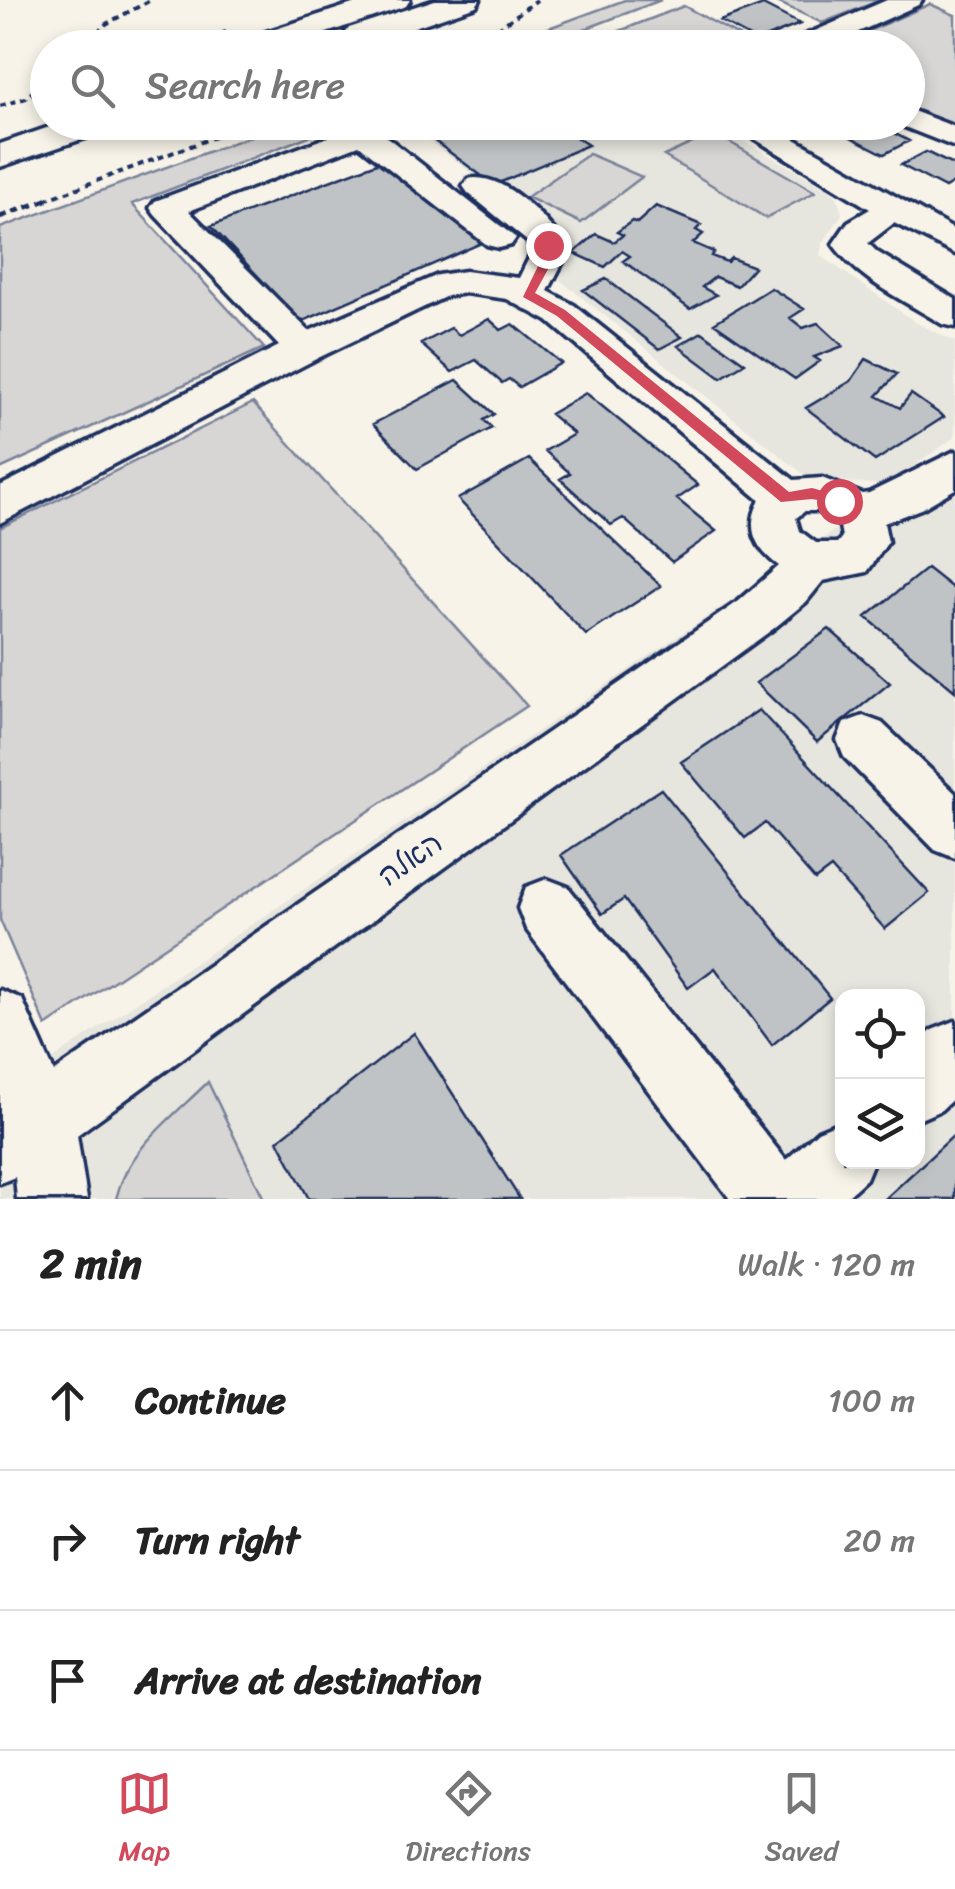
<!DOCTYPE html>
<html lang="en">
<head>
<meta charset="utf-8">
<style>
	:root { --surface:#fff; --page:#f2f2f2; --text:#222; --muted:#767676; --line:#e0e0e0; --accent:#d1495b }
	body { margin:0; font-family:Sriracha,"Playpen Sans Hebrew",sans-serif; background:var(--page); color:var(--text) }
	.controls { position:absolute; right:30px; bottom:30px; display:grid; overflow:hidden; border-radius:20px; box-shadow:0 5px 15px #0003 }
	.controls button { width:90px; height:90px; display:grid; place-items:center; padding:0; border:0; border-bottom:2px solid var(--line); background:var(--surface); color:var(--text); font:50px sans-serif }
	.stop { position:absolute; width:30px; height:30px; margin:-22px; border:8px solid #d1495b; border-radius:50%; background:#fff }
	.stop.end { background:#d1495b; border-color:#fff; box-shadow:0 2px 10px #0008 }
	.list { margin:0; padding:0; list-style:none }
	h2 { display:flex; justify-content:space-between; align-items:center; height:130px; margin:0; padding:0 40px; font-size:42px }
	h2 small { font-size:32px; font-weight:400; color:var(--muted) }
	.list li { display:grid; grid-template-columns:65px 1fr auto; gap:30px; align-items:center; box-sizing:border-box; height:140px; padding:0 40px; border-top:2px solid var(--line) }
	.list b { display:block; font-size:38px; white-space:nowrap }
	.list em { font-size:32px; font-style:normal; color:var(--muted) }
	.icon { flex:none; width:55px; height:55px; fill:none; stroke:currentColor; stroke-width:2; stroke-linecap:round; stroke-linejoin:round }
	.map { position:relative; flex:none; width:955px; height:1199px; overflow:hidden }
	.search { position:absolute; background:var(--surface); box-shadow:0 5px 15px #0003; left:30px; right:30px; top:30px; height:110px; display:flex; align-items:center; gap:25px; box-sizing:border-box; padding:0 35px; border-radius:55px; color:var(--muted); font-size:38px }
	.sheet { height:550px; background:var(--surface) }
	nav { display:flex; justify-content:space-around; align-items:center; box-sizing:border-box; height:140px; border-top:2px solid var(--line); background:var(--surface); font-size:28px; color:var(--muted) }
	nav a { display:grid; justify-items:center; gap:5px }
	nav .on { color:var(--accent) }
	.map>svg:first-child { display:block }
	.built { fill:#e6e5de; fill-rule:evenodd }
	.green { fill:#d7d6d4; stroke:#798299; stroke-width:2.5 }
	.building { fill:#c0c3c5; stroke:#1b2f5e; stroke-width:2.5 }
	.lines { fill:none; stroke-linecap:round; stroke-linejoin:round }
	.minor-casing { stroke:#1b2f5e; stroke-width:7 }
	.highway-casing { stroke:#1b2f5e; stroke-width:7 }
	.path-far1 { stroke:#1b2f5e; stroke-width:4; stroke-dasharray:6 5; stroke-linecap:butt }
	.path { stroke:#1b2f5e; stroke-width:5; stroke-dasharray:8 6; stroke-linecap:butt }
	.minor { fill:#f7f3e8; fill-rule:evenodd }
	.highway { fill:#f7f3e8; fill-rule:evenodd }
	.route { fill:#d1495b }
	.labels { text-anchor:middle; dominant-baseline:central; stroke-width:8; stroke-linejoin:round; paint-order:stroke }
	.street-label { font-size:30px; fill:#1b2f5e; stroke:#f7f3e8 }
</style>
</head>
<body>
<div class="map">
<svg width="955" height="1199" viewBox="0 0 955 1199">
	<rect width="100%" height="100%" fill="#f7f3e8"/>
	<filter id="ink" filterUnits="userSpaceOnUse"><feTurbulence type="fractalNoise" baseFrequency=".01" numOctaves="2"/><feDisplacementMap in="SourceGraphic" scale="20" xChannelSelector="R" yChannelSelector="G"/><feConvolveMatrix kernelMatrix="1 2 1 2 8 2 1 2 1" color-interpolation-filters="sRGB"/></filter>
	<g filter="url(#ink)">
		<path class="built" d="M425,122L711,123L827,188L837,197L842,214L822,244L820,255L915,322L955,342V437L886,485L810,479L560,280L566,252L560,238L411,128Z
			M955,449V1199H0V1055L13,1086ZM842,996H918V1162H842Z"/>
		<path class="green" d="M625,0H661L538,47L494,48Z
			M773,0H881L822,23Z
			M930,4L955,15V125L937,122L908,107V48H830Z
			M684,6L759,47H645L617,32Z
			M289,122L343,123L132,204L264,348L0,469V228Z
			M714,133L815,192L766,218L664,156Z
			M589,154L642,177L581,223L527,197Z
			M253,403L527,706L46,1026L0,920V528Z
			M208,1082L264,1199H116C127,1149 173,1117 208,1082Z"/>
		<path class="building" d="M763,5L800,24L757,41L720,21Z
			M443,122H553L588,145L494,185L421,131Z
			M864,122H872L909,141L884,154L843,133Z
			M926,152L955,166V182L945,188L901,165Z
			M385,160L484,242L301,322L211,226Z
			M656,206L701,225L696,230L703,234L693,243L714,252L711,256L727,262L731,258L754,267L737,286L715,277L702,287L716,295L690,309L623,261L630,256L622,251L605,267L574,253L596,234L614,242L623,235L617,232L632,221L637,223Z
			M606,279L682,337L659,349L583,290Z
			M771,288L804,309L790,318L803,328L818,323L843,346L814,357L820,361L795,379L714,323Z
			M489,319L501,330L513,324L561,363L519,387L509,379L502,383L476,360L452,372L421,344L451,328L459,335Z
			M702,332L745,363L721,378L678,346Z
			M866,359L897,374L877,396L900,408L911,394L944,417L875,461L806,408L851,381Z
			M457,380L494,414L484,420L492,428L417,469L373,424Z
			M586,393L698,485L677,499L716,531L672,562L623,518L611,525L560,479L570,473L545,451L574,434L550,414Z
			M529,459L661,586L586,635L458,499Z
			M927,568L955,590V691L866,617Z
			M829,629L890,683L817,742L756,683Z
			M759,710L929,893L885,929L831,868L815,880L765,823L745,838L681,762Z
			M661,789L830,998L772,1045L715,968L688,988L624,899L602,914L561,855Z
			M414,1033L520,1199H309L278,1140Z
			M955,1134V1199H885Z"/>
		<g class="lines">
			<defs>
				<path id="minor" d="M887,0H922L918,5L823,48H786L789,42Z
					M584,35L613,42L616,48H538L541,42Z
					M908,109L955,127V147L897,124L908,122Z
					M727,122H765L955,230V254L894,223L868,243L877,252L955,299V327L942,324C905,301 858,280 833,244L848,222L870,209Z
					M363,124L374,127L516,238L511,245L499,248L487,245L359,145L189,211L309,331L438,275L465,271L519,278L530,256L528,242L468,193L463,186L468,179C501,171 545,216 563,242V262L548,291L574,305L794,480L822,478L862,494L869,493L955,451V489L923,508L884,523L888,542L867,572L823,581L806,602L773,629L77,1135L87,1199H17L15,1177L0,1183V990L22,999L54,1072L739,601L779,566C755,549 745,527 760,500L548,321L507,299L465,293L447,296L318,358L0,523V486L279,346L155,215L150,208L155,201ZM805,511H818L840,526L842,537L837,543H816L800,531L796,518Z
					M863,716L882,723L955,793V858L935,850L844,757L837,740L844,723Z
					M547,879L568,887L786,1160L818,1131L842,1121V1162H873L866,1179L844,1199H730L526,929L518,908L526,887Z
					M955,1021V1097L941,1110L918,1120V1044L932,1030Z"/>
				<path id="highway" d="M365,0H410L406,6L282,48H233L238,41Z
					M435,0H480L476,6L371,42H349L344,35L349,28Z
					M64,122H117L112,129L0,167V144Z"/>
			</defs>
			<use href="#minor" class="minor-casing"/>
			<use href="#highway" class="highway-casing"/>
			<path class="path-far1" d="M81,48L106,24L151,0
				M180,48L226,32
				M471,48L537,0
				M32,96L48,91
				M0,106L26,98L48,78
				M45,200L255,122"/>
			<path class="path" d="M0,217L52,198"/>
			<use href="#minor" class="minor"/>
			<use href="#highway" class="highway"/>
		</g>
	</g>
	<path class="route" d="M548,241L554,245L552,262L535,293L565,310L789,492L812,488L844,497V505L812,499L781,502L557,316L523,297L540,262L542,245Z"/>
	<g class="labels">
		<g class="street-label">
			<text transform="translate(410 859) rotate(-35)">האלה</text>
		</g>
	</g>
</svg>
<div class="controls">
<button><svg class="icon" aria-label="locate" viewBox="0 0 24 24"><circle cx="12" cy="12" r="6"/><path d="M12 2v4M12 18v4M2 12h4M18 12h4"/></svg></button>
<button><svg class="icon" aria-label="layers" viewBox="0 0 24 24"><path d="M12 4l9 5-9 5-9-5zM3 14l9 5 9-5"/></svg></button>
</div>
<div class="stop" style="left:839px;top:501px"></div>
<div class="stop end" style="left:548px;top:245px"></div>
<div class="search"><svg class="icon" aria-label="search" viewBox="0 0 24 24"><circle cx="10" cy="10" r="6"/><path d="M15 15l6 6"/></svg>Search here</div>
</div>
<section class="sheet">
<h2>2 min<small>Walk · 120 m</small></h2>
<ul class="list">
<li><svg class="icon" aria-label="ahead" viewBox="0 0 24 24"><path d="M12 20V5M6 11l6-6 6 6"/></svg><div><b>Continue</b></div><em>100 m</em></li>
<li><svg class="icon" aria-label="right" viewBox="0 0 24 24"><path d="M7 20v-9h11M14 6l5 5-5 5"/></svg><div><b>Turn right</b></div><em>20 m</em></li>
<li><svg class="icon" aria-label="arrive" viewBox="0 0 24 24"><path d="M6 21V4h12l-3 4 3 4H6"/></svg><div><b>Arrive at destination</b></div></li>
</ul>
</section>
<nav>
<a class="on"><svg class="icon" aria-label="map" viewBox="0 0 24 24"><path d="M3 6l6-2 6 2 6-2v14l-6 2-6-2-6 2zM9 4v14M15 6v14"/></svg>Map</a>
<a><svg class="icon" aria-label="directions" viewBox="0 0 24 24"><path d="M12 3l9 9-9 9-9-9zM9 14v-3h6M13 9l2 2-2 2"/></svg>Directions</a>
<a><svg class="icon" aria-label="saved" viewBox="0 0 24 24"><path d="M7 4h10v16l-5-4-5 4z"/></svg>Saved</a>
</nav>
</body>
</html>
